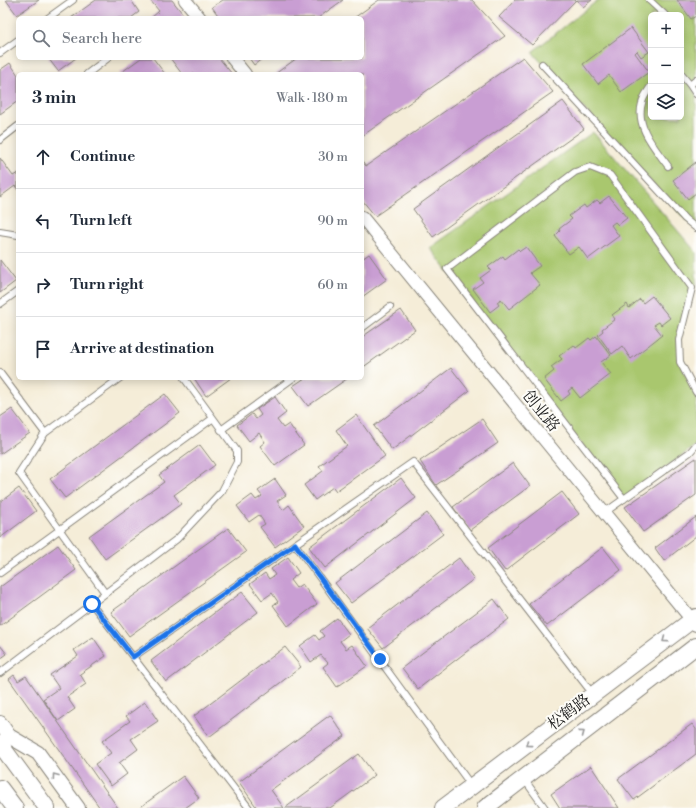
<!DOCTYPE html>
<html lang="en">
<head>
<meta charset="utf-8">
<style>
	:root { --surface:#fff; --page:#f6f6f7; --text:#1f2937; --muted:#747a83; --line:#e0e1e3 }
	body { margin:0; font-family:"Libre Bodoni","Noto Serif SC",serif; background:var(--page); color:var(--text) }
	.controls { position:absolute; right:12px; top:12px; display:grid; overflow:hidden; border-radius:6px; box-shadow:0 2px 10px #0003 }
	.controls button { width:36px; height:36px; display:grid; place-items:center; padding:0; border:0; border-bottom:1px solid var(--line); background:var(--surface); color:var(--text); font:20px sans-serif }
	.stop { position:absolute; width:12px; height:12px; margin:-9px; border:3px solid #1a73e8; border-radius:50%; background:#fff }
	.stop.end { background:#1a73e8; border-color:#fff; box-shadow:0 1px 4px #0008 }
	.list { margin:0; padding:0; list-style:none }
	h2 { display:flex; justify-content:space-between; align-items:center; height:52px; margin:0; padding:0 16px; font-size:17px }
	h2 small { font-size:13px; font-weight:400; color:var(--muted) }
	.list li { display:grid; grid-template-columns:26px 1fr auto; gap:12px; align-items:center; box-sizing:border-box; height:64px; padding:0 16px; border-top:1px solid var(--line) }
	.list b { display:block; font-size:15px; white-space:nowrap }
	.list em { font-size:13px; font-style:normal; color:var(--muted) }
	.icon { flex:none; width:22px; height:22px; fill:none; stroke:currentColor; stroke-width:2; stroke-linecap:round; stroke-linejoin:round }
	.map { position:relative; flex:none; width:696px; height:808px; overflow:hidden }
	.search { position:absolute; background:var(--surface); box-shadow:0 2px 10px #0003; left:16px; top:16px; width:348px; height:44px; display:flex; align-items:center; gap:10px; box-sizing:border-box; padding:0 14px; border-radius:6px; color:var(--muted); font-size:15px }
	.panel { position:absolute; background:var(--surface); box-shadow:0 2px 10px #0003; left:16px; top:72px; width:348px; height:308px; border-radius:6px }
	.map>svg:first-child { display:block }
	.green { fill:#a9c76e; stroke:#627245; fill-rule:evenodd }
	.building { fill:#c99ed3 }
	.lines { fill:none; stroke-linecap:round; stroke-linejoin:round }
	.service-casing { stroke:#88847a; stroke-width:8 }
	.minor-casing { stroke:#88847a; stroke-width:14 }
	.tertiary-casing { stroke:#88847a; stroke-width:16 }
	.secondary-casing { stroke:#88847a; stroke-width:18 }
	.service { stroke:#fff; stroke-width:6 }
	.minor { stroke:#fff; stroke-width:12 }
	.tertiary { stroke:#fff; stroke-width:14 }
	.secondary { stroke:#fff; stroke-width:16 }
	.oneway { stroke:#999 }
	.route { stroke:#1a73e8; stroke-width:5 }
	.labels { text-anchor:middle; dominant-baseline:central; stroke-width:4; stroke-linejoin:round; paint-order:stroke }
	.street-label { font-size:16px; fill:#1c1c1c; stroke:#fdfcf7 }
</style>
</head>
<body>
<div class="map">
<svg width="696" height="808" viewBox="0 0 696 808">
	<rect width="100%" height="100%" fill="#fdfcf7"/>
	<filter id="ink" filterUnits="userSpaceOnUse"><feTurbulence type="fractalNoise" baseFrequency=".025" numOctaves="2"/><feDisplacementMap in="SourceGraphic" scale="8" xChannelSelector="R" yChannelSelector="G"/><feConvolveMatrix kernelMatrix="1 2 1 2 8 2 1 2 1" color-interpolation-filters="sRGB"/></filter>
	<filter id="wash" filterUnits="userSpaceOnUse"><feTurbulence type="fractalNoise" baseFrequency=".012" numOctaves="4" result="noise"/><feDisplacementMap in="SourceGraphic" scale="16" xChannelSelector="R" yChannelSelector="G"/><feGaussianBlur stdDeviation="0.9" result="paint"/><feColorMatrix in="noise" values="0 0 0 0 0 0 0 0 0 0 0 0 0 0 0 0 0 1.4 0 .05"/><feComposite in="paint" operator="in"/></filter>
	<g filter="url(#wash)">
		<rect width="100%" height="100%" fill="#f5edd8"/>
		<path class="green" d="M598,0H696V80L690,85L696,94V228L685,219L532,52ZM651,15H681V117H651Z
			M593,132L696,252V284L692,288L679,340L680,362L696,392V445L624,499L430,248Z"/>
		<g id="blocks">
			<path class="building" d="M6,0H39L17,15Z
				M96,0H131L139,12L131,18H71Z
				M150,0H172L186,18H151L159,11Z
				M223,0H343L318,18H220L212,7Z
				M379,0H472L505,36L362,136V74H275L297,58H362V18H354Z
				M515,0H576L532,45L499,17Z
				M577,0H592L583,7Z
				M677,0H696V16L691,19Z
				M631,28L649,52L641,57L637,51L635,53L649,72L621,92L609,75L598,84L583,64Z
				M523,57L553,92L375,216L362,200V161L366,166Z
				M48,58H76L58,71Z
				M141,58H153L165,74H119Z
				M170,58H219L232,74H182Z
				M249,58H263L254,65Z
				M10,63L18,75V101L0,114V70Z
				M563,101L584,129L433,237L413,209Z
				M0,158L13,176L18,173V190L15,186L0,197Z
				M696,162V193L688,199L673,180Z
				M609,196L627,218L618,225L615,222L611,225L619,236L588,259L579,247L569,254L555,236L560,231L559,229L572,219L569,216L584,205L586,208L597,200L600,203Z
				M526,247L540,266L530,273L540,285L509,309L501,299L497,302L499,305L490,312L473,289L483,282L480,278L491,270L488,267L503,256L505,259L518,249L520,251Z
				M369,254L387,279L362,297V259Z
				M0,260L16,281L0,293Z
				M652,296L670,318L661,325L659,322L654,325L662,335L631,359L622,346L612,354L598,335L603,331L602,329L615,319L612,315L627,304L629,308L640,299L643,303Z
				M401,310L415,330L362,368V337Z
				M596,336L611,355L601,362L611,374L580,398L572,388L568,391L570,394L561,401L544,379L554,371L551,367L562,359L559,356L574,345L576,348L589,338L591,340Z
				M451,368L469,391L392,450L374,426Z
				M194,378H231L206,396Z
				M305,378H348L308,406L293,386Z
				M165,394L180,413L65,498L50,479Z
				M275,397L286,413L277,420L283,428L289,424L304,445L275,466L260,446L265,442L259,433L249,441L237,425L252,414L256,419L261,415L257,409Z
				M12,409L30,433L0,454V417Z
				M356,415L385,456L336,491L333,487L315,500L304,485L323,471L319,466L347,446L336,430Z
				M482,419L498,443L436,485L420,461Z
				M200,445L215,465L174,495L181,504L105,559L89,536L164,482L159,475Z
				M696,458V495L643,532L625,507Z
				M513,463L530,486L470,530L453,507Z
				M401,478L416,498L325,568L309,547Z
				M275,479L286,495L277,501L283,510L289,505L304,526L275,547L260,527L265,524L259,515L249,522L237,506L252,495L256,500L262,496L258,491Z
				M19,488L36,511L0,538V502Z
				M562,492L579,514L505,571L488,548Z
				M427,513L443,534L351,603L335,583Z
				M696,517V536L664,561L655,548Z
				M228,528L246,552L129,636L111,612Z
				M58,545L76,570L0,626V587Z
				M603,547L621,570L547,626L529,604Z
				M288,557L299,573L290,580L296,588L302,584L317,604L288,626L273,605L278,602L272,593L262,600L250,584L265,573L269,579L275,575L271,569Z
				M459,558L474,579L383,648L367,628Z
				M242,592L258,612L166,682L151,661Z
				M494,599L509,619L418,689L402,668Z
				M337,618L349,634L340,641L346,649L352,645L367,666L337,687L323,667L328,663L321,655L311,662L300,646L315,635L319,640L324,636L320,631Z
				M93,637L106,656L80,674L86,684L67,697L75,709L58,721L43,699L59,688L50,675L78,656L74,650Z
				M0,645L7,654L0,659Z
				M285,647L301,667L209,737L194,716Z
				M14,675L18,681L26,676L118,808H100L9,679Z
				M145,702L158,721L131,739L138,749L119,763L127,774L111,786L95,764L111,753L102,741L130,721L126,716Z
				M330,715L345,736L271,790L284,808H257L239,782Z
				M692,724L696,729V754L634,800L618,779Z
				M359,754L375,775L330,808H285Z
				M591,766L619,808H560L551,794Z
				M183,776L199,798L185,808H139Z"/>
		</g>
	</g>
	<g filter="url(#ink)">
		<use href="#blocks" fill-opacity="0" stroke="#88847a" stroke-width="1"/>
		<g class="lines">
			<defs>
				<path id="service" d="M649,0L665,15
					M48,18L73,0
					M0,53L18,40
					M542,64L685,219L696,228
					M87,74L108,58
					M681,74L690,85
					M696,80L690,85L696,94
					M651,86C648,91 643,97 642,103C635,127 655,148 668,166
					M0,140L18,126
					M0,232L18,235
					M0,304L18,291
					M362,328L390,307
					M0,373L45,433
					M221,430L293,378
					M624,499L447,269L575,172L590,167L610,175L692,288L679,340L680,362L696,392
					M604,513L690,452L696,445
					M295,544L471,785
					M0,573L212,419
					M105,593L19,473L45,433L120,378
					M92,604L133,657
					M0,673L177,539L222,491L237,462V451L184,378
					M524,779L545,808
					M249,808L133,657L413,462L592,693"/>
				<path id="minor" d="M185,0L200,18
					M232,58L245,74
					M362,217L696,625"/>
				<path id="tertiary" d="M0,723L9,736L38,753L78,808"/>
				<path id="secondary" d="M0,744L47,808
					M0,788L15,808
					M443,808L696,617
					M485,808L696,646"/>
			</defs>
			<use href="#service" class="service-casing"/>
			<use href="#minor" class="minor-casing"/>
			<use href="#tertiary" class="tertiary-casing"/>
			<use href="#secondary" class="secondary-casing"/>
			<use href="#service" class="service"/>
			<use href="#minor" class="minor"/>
			<use href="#tertiary" class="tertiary"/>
			<use href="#secondary" class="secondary"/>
		</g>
		<defs><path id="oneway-chevron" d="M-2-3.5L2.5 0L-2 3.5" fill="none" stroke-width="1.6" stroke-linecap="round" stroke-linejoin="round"/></defs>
		<g class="oneway">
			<use href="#oneway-chevron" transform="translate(665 640) rotate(143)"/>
			<use href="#oneway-chevron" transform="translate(582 733) rotate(-37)"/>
			<use href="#oneway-chevron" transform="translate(528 744) rotate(143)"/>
			<use href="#oneway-chevron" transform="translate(55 776) rotate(-126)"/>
		</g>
	</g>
	<g class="lines" filter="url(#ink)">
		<path class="route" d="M92,604L133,657L295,544L380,659"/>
	</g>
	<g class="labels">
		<g class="street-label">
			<text transform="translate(541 411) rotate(51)">创业路</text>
			<text transform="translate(569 712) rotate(-37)">松鹤路</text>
		</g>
	</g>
</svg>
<div class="controls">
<button>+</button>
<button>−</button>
<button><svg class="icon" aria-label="layers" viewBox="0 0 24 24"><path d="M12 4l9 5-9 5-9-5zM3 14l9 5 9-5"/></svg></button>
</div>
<div class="stop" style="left:92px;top:604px"></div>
<div class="stop end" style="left:380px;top:659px"></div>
<div class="search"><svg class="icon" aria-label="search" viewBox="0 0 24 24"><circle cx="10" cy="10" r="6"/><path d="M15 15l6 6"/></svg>Search here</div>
<section class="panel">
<h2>3 min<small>Walk · 180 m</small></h2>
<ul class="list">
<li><svg class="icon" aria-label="ahead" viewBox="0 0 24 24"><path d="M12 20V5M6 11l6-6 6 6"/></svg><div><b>Continue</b></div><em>30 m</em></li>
<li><svg class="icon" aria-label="left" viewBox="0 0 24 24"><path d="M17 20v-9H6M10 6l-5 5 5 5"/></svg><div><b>Turn left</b></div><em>90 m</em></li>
<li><svg class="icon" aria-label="right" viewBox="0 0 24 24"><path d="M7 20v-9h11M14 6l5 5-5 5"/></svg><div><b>Turn right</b></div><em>60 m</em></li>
<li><svg class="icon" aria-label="arrive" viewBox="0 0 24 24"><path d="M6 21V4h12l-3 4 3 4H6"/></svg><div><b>Arrive at destination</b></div></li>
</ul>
</section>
</div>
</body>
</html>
